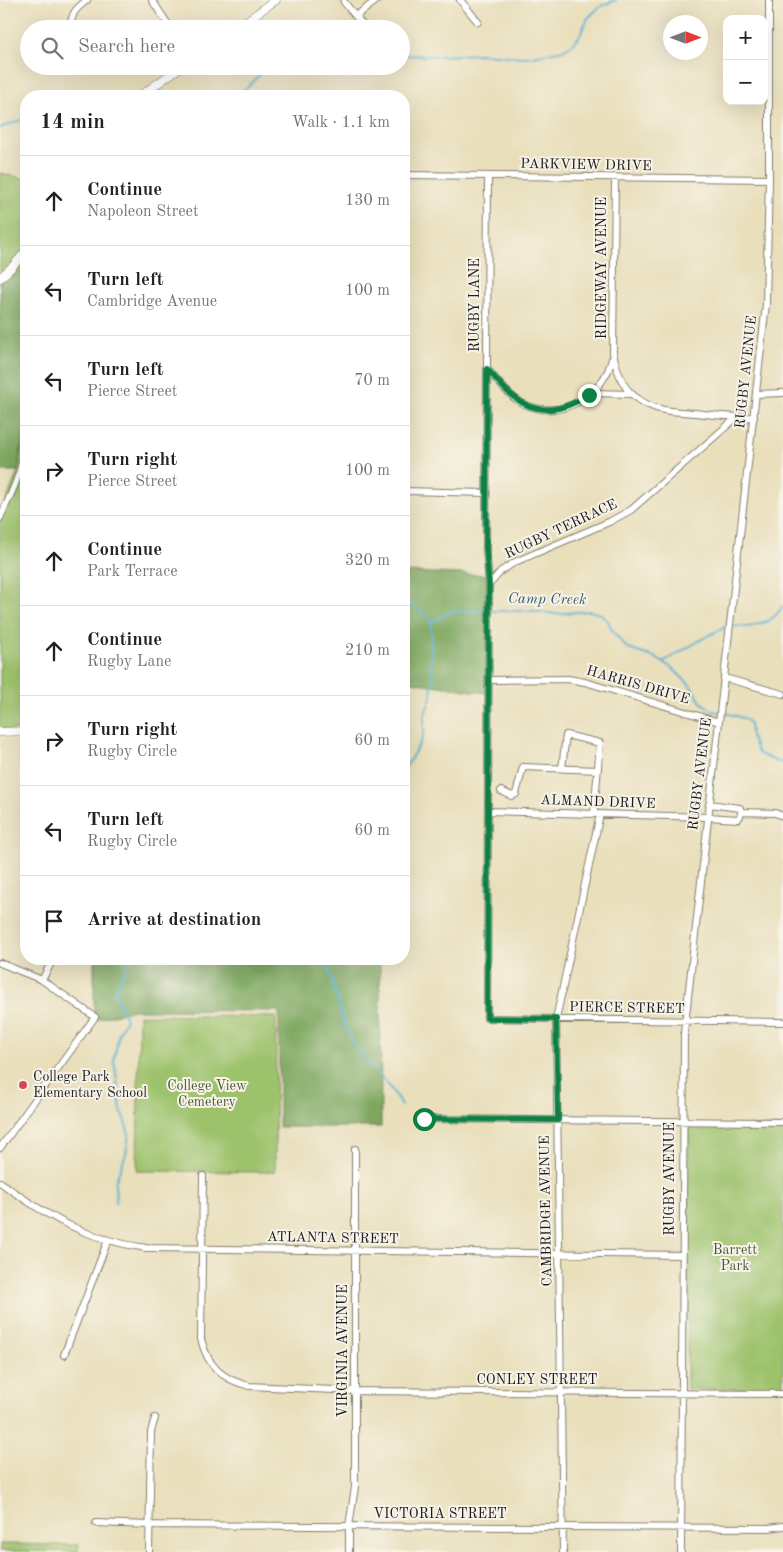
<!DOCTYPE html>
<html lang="en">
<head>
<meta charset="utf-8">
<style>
	:root { --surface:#fff; --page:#f6f6f6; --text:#222; --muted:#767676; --line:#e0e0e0 }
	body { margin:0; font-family:"Old Standard TT",serif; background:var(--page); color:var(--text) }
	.controls { position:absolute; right:15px; top:15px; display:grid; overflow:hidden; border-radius:10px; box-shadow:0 5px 20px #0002 }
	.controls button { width:45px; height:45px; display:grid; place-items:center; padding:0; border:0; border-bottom:1px solid var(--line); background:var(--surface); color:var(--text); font:25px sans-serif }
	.compass { position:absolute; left:663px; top:15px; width:45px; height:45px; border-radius:50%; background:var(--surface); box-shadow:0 5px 20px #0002; rotate:90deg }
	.stop { position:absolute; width:15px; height:15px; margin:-11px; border:4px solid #0b8043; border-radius:50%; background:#fff }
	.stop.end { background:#0b8043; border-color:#fff; box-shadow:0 1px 5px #0008 }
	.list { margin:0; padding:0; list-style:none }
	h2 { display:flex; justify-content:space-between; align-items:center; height:65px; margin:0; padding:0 20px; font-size:21px }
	h2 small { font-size:16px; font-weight:400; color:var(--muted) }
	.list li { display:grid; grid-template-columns:32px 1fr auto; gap:15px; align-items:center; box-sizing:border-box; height:90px; padding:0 20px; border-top:1px solid var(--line) }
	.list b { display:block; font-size:19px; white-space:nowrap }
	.list p { margin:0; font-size:16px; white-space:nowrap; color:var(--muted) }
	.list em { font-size:16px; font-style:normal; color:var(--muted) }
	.icon { flex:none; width:28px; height:28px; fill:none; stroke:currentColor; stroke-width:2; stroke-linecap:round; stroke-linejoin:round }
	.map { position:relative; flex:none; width:783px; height:1552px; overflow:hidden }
	.search { position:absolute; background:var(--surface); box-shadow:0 5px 20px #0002; left:20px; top:20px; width:390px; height:55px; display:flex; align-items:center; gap:12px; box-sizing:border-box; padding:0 18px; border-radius:28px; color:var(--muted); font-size:19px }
	.panel { position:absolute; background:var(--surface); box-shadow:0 5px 20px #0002; left:20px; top:90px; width:390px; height:875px; border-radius:20px }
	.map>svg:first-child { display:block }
	.green { fill:#9dc26c; stroke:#5c6f44 }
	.forest { fill:#7ea860; stroke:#4d623e }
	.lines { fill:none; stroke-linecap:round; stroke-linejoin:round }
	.stream { stroke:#55b1d3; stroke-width:2 }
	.minor-casing { stroke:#827e6c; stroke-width:8 }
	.tertiary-casing { stroke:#827e6c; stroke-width:9 }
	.minor { stroke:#fff; stroke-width:6 }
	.tertiary { stroke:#fff; stroke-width:8 }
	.route { stroke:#0b8043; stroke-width:6 }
	.poi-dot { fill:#d1495b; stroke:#f7f3e8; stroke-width:2 }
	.labels { text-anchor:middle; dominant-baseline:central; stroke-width:4; stroke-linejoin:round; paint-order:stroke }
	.street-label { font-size:14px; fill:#1c1c1c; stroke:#f7f3e8 }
	.poi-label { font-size:14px; fill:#1c1c1c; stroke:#f7f3e8; text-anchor:start }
	.park-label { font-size:14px; fill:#495638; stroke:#f7f3e8 }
	.water-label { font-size:15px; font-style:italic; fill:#335865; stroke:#f7f3e8 }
</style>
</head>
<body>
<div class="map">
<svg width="783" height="1552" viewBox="0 0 783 1552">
	<rect width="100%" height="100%" fill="#f7f3e8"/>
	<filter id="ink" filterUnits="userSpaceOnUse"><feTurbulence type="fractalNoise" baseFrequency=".02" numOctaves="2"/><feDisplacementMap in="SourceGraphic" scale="10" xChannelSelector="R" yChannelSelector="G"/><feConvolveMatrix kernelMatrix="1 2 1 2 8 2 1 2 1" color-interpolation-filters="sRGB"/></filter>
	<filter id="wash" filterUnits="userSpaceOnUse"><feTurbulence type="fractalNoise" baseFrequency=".0096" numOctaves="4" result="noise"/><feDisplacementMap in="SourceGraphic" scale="20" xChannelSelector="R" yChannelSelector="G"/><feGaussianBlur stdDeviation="1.12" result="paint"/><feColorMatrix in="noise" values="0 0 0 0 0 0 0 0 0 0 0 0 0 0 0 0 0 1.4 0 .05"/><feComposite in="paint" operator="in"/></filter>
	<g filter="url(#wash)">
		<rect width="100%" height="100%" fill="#e9dfbb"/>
		<path class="green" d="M0,173L26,179V249L0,280Z
			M26,409V730H0V517L18,471Z
			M139,1015L276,1017L275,1172L137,1171Z
			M689,1125L783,1127V1389H687Z
			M0,1544L79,1545L78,1552L0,1551Z"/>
		<path class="forest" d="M26,249V409L18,471H0V280Z
			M404,572L491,575L486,693L404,681Z
			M94,959H380L381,1127H279V1011L134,1010L94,1020Z"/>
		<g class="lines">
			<path class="stream" d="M401,55L440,56L481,54L523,57L533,56L563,50L572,44L579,37L588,18L595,11L603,5L616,0
				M211,96L226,92H236L246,89L268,66
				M0,128L26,118
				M404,603C415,606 425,612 431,622
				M491,611H534L555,614L589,611L601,614L608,621L612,630L625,646L634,651L654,657L672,668L690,685L701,702L710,709L719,713
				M431,622C438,620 443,616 449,613C460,609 475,612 486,611
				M663,662L709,635L728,626L749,627L768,621L776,615L783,606
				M726,713L746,719L750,724L751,736L758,753L777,762H783
				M404,770L421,741L424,732V717L431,697L433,676L431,664V622
				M326,959C336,987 338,1017 354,1044C368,1066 391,1082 401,1106
				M116,1202L115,1183L126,1154L129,1134L121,1110L114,1059L119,1033L126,1019L114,992L130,959"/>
		</g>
	</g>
	<g filter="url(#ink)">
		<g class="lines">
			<defs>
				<path id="minor" d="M152,0L171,29
					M460,0L478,22
					M344,2L366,29
					M356,16L377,0
					M70,29C72,13 74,10 87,0
					M404,175L769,179
					M488,176L486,548L489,585L487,1018L783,1022
					M615,178L613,353C616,367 621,386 633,395C641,402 653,408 664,410C674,412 685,412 695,413C715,415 734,418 754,417
					M487,369C498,381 509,397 524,404C561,421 603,396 612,359L614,357
					M593,393L631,394
					M756,394L783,393
					M404,491L486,493
					M0,518C8,500 18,482 22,462C26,438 25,412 26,388
					M489,585L501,571L515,562L609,522L631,510L736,418
					M724,678L783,694
					M488,680L568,679L585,682L719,722
					M562,768L566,735L600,743L594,814
					M501,791L512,796L516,794L523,767L598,770
					M488,811L708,817L738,819C741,815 742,813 740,808L709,804
					M741,812L775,813L783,816
					M0,963L42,980L95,1017L0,1148
					M42,980L50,965L51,959
					M424,1119L783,1122
					M203,1176L201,1339C208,1367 222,1379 249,1386L355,1391L783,1394
					M0,1182C46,1216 87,1240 146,1248L682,1255
					M64,1355L108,1240
					M96,1523L149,1525L309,1526L769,1528L783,1526
					M149,1552L151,1432L155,1418
					M349,1552V1526L355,1487V1149
					M563,1552L556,1019L600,814
					M681,1552L684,1033L766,304L769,179V0"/>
				<path id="tertiary" d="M235,29L276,0
					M140,96L182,66
					M0,278L13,266L26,251
					M0,732L26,731"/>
			</defs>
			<use href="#minor" class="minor-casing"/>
			<use href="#tertiary" class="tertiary-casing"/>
			<use href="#minor" class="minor"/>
			<use href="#tertiary" class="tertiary"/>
		</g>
	</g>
	<g class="lines" filter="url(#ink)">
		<path class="route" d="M424,1119L558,1120L556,1019L487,1018L489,585L486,548L487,369C496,378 504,390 514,397C539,417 564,410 589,395"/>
	</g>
	<circle class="poi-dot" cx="23" cy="1085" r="5"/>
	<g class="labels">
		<g class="street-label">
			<text transform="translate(586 165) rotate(1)">PARKVIEW DRIVE</text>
			<text transform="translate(602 268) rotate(-90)">RIDGEWAY AVENUE</text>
			<text transform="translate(475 305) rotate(-90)">RUGBY LANE</text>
			<text transform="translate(746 372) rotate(-84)">RUGBY AVENUE</text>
			<text transform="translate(561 529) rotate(-25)">RUGBY TERRACE</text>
			<text transform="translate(638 685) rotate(16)">HARRIS DRIVE</text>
			<text transform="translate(700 774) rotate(-83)">RUGBY AVENUE</text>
			<text transform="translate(598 802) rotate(2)">ALMAND DRIVE</text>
			<text transform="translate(627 1008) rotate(1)">PIERCE STREET</text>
			<text transform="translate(670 1179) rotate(-90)">RUGBY AVENUE</text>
			<text transform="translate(546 1211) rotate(-91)">CAMBRIDGE AVENUE</text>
			<text transform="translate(333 1238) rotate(1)">ATLANTA STREET</text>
			<text transform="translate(343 1351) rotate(-90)">VIRGINIA AVENUE</text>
			<text x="537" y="1380">CONLEY STREET</text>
			<text x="440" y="1514">VICTORIA STREET</text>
		</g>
		<g class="poi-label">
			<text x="33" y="1077">College Park<tspan x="33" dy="16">Elementary School</tspan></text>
		</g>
		<g class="park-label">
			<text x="207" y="1086">College View<tspan x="207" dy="16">Cemetery</tspan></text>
			<text x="735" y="1250">Barrett<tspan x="735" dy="16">Park</tspan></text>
		</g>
		<g class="water-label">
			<text transform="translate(547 600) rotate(1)">Camp Creek</text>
		</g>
	</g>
</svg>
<div class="controls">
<button>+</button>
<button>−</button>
</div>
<svg class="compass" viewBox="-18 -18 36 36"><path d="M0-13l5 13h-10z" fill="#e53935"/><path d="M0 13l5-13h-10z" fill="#767676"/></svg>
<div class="stop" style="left:424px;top:1119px"></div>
<div class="stop end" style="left:589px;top:395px"></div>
<div class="search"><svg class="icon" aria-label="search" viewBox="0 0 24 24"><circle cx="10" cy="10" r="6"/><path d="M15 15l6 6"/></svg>Search here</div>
<section class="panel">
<h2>14 min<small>Walk · 1.1 km</small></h2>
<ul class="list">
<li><svg class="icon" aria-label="ahead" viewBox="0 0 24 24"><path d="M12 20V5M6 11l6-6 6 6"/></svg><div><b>Continue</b><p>Napoleon Street</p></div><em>130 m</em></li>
<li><svg class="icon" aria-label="left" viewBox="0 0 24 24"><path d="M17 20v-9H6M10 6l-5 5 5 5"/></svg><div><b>Turn left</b><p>Cambridge Avenue</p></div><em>100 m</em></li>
<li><svg class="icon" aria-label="left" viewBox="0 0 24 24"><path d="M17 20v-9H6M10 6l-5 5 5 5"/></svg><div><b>Turn left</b><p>Pierce Street</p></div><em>70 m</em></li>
<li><svg class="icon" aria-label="right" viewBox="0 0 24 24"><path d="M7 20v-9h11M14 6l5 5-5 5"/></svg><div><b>Turn right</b><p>Pierce Street</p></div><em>100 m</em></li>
<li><svg class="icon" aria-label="ahead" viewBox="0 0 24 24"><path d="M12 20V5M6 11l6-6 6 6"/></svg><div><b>Continue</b><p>Park Terrace</p></div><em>320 m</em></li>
<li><svg class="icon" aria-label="ahead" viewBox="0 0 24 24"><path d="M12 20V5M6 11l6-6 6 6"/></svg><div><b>Continue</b><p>Rugby Lane</p></div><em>210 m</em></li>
<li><svg class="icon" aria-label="right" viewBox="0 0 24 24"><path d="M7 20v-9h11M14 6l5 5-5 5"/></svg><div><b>Turn right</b><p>Rugby Circle</p></div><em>60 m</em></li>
<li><svg class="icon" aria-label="left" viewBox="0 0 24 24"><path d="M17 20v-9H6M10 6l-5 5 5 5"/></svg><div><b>Turn left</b><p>Rugby Circle</p></div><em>60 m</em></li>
<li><svg class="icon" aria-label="arrive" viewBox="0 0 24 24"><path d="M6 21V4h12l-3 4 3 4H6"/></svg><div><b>Arrive at destination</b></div></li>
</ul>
</section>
</div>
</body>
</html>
